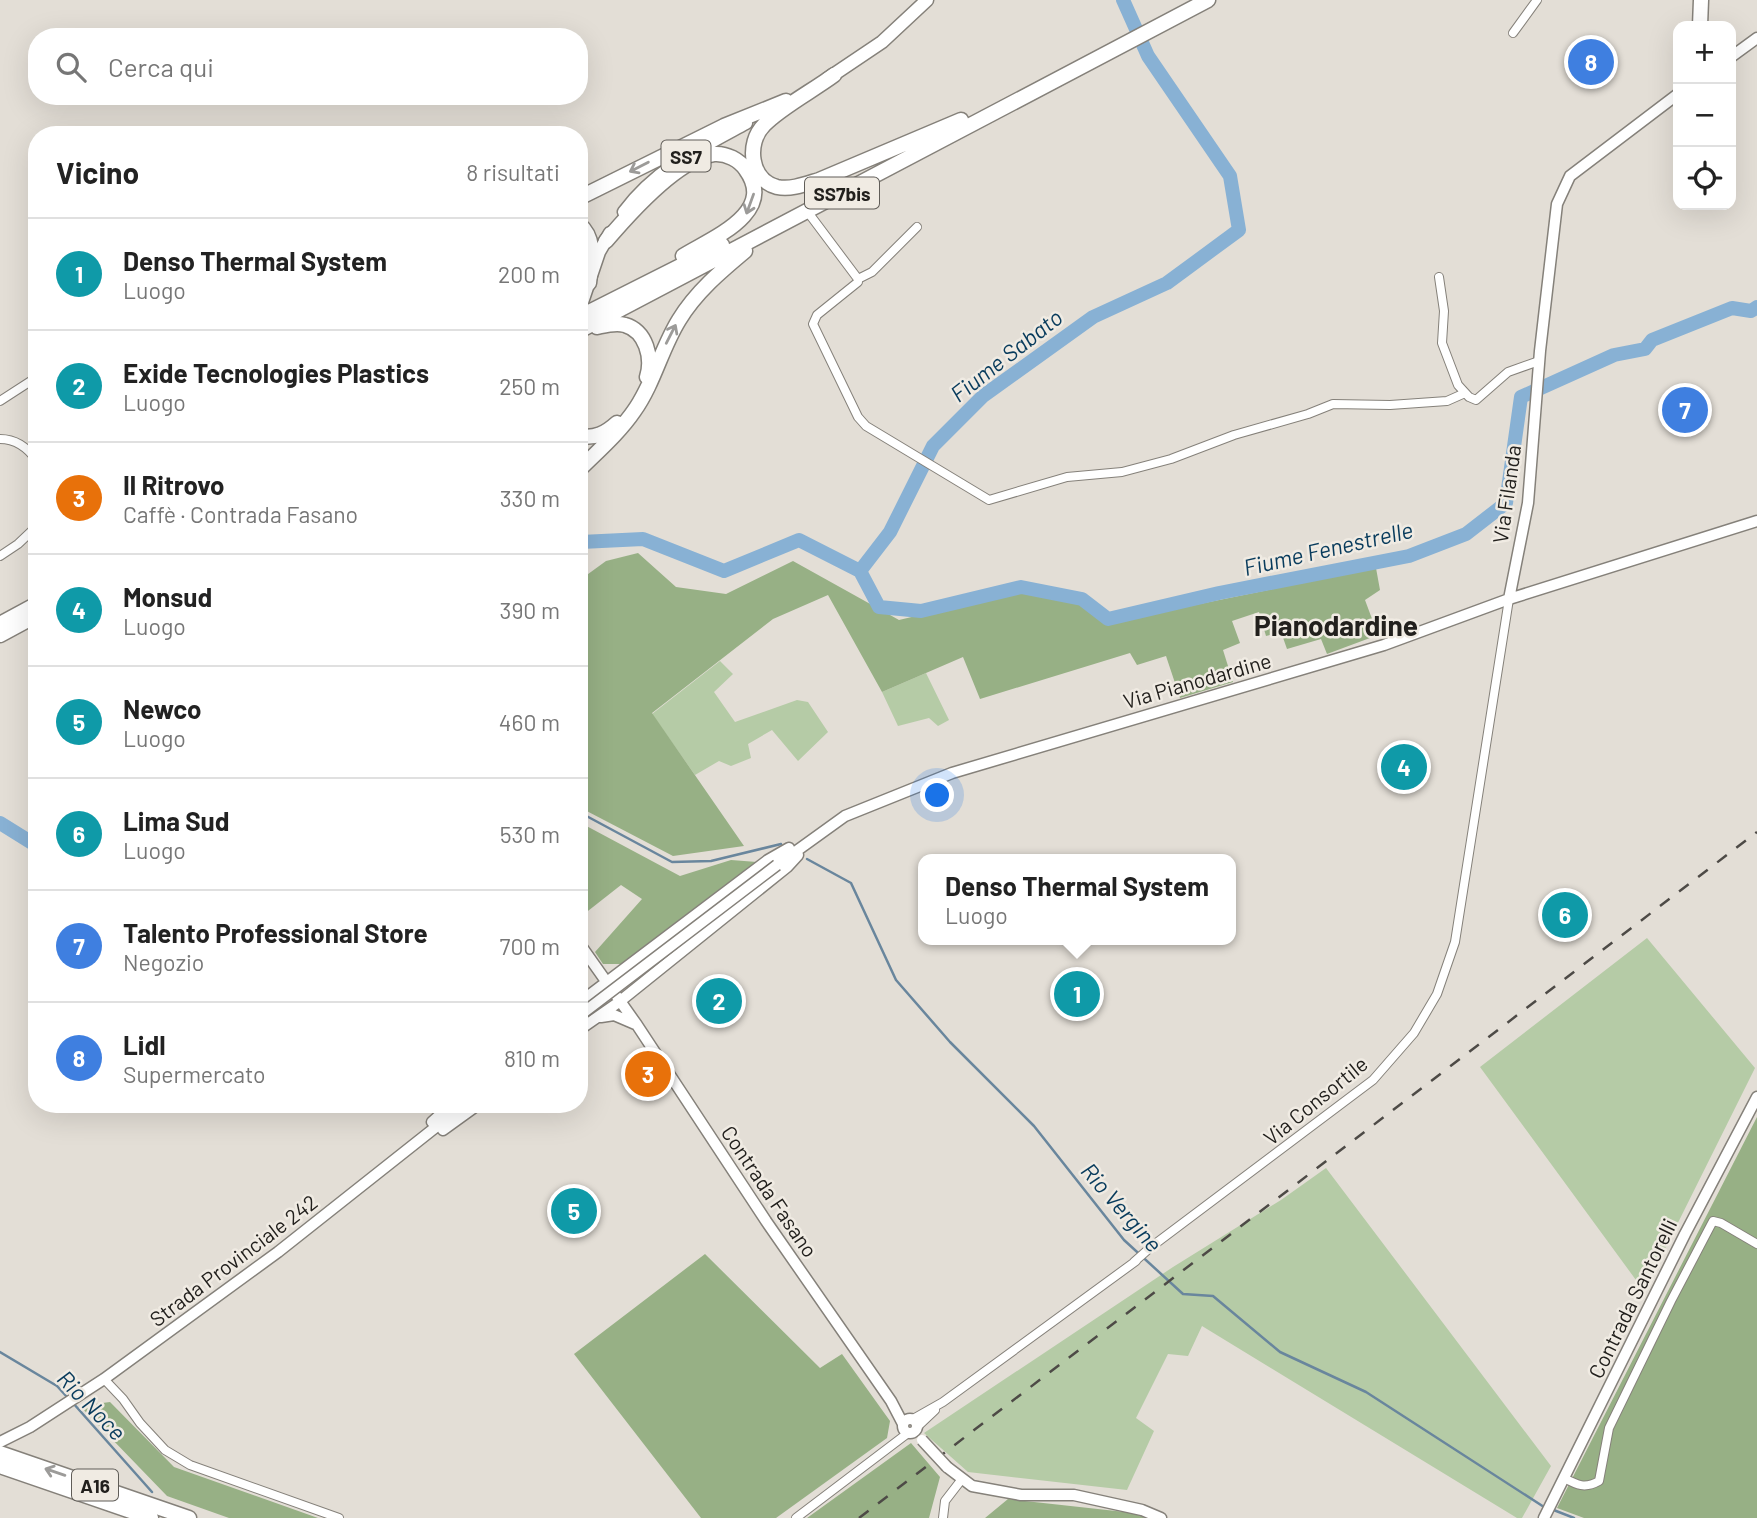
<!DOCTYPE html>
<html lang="it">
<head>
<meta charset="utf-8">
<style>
	:root { --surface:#fff; --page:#f6f6f6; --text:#222; --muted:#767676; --line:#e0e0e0; --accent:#337b83 }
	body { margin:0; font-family:Barlow,sans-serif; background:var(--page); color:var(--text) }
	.controls { position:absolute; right:21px; top:21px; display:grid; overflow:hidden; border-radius:14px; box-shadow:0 7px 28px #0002 }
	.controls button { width:63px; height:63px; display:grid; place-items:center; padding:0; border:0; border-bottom:2px solid var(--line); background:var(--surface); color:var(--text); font:35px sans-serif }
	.you { position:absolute; left:938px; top:796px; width:24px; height:24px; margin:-18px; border:5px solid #fff; border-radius:50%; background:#1a73e8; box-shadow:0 0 0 10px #1a73e833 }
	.badge { display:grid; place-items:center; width:46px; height:46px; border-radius:50%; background:var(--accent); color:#fff; font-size:23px; font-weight:700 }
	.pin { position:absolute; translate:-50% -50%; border:4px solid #fff; box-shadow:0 2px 7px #0006 }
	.popup { position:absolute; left:918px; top:854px; width:318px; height:91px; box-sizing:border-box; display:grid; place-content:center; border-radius:14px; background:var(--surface); filter:drop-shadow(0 2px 5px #0005); font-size:23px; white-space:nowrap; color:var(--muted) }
	.popup b { font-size:26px; color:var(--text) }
	.popup::after { content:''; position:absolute; left:50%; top:100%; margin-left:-14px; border:14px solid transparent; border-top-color:var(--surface) }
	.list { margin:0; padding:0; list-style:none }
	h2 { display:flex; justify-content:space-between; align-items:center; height:91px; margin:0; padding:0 28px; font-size:30px }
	h2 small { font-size:23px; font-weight:400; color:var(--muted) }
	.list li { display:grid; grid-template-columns:46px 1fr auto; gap:21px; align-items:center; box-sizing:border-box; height:112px; padding:0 28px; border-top:2px solid var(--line) }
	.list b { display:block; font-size:26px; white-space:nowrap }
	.list p { margin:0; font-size:23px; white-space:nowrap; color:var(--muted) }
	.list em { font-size:23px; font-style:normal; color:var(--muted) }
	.icon { flex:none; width:38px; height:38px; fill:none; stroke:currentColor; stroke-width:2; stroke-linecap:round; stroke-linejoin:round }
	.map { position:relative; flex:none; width:1757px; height:1518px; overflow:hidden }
	.search { position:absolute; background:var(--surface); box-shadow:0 7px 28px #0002; left:28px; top:28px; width:560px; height:77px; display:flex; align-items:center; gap:18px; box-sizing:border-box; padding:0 24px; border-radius:28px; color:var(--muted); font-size:26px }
	.panel { position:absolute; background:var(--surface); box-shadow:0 7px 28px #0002; left:28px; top:126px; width:560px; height:987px; border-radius:28px }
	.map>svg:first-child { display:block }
	.green { fill:#b5cba6 }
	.forest { fill:#97b085 }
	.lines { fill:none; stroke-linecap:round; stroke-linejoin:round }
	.stream { stroke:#69869d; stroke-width:2.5 }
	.river { stroke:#88b1d4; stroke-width:14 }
	.street-casing { stroke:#85817a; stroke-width:10 }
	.secondary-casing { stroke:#85817a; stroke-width:13 }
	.primary-casing { stroke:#85817a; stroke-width:15 }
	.highway-casing { stroke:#85817a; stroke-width:17 }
	.street { stroke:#fff; stroke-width:8 }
	.secondary { stroke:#fff; stroke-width:10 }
	.primary { stroke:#fff; stroke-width:12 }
	.highway { stroke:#fff; stroke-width:14 }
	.rail { stroke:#4d4a46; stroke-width:2.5; stroke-dasharray:12 12; stroke-linecap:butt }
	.secondary-bridge-casing { stroke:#85817a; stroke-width:13; stroke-linecap:butt }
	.secondary-bridge { stroke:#fff; stroke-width:10 }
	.oneway { stroke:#9c9b99 }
	.labels { text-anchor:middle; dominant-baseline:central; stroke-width:5; stroke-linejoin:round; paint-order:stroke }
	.shield { fill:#f0ebe3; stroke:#605d58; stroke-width:2 }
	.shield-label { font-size:19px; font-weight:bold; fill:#22201d }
	.street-label { font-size:21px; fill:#22201d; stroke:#f0ebe3 }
	.water-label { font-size:23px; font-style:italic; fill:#083b5c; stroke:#f0ebe3 }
	.district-label { font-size:28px; font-weight:bold; fill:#22201d; stroke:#f0ebe3 }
</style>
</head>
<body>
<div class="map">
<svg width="1757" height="1518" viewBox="0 0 1757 1518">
	<rect width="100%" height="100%" fill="#e3ded6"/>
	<path class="green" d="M720,661L733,674L714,692L735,722L797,700L808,702L828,732L798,761L772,730L748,744L751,758L731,766L719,761L695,775L652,714Z
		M926,673L949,720L938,726L929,718L898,726L882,692Z
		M1647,938L1755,1068L1644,1291L1480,1067Z
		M1326,1168L1551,1466L1522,1518H1517L1202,1326L1188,1356L1168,1354L1136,1418L1154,1431L1127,1490L968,1472L924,1433L1173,1267L1281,1200Z"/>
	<path class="forest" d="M638,553L676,587L726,594L793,561L899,620L1021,591L1075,601L1106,623L1376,568L1380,590L1365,600L1378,635L1327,654L1321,639L1287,649L1281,632L1266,636L1259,612L1232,621L1240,643L1223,650L1233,682L1180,698L1166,656L1137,665L1130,653L980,699L963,657L882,692L828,595L773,619L652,713L744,846L673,856L579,807V595L584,577L606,561Z
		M579,822L680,876L731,860L757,862L622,964H603L595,952L642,899L621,885L579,918Z
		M1757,1117V1518H1584L1557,1508Z
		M705,1254L820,1368L842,1354L890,1421L887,1438L776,1518H701L574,1354Z
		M110,1402L174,1467L318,1518H229L167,1496L80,1406Z
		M911,1443L940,1477L929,1518H807Z
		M1008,1499L1134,1513L1145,1518H985Z"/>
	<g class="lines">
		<path class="stream" d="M579,812L672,862L711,861L781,844
			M807,859L851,883L896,980L950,1042L1034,1126L1124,1240L1183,1294L1213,1296L1280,1352L1366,1392L1544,1507
			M0,1352L57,1386L68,1398
			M73,1403L152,1492
			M1551,1509L1574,1518"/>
		<path class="river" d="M579,549L581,542L643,539L724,571L799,540L860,571L890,532L933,446L983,396L1093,317L1167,283L1239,230L1230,176L1148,56L1123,0
			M860,571L879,607L921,611L1021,587L1082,599L1108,619L1219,593L1409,556L1466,534L1506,503L1521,397L1614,355L1645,349L1652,340L1732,308L1751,311L1757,307
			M0,823L37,846"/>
		<defs>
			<path id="street" d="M1513,33L1537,0
				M807,211L858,279V282L817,315L813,324L858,417L866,426L989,500L1067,477L1122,472L1171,459L1234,435L1308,414L1333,404L1390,405L1447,401L1465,393
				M1439,277L1444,311L1442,343L1458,385L1469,397L1476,400L1508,372L1539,361
				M858,279L872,272L917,227
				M0,401L37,377
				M0,439C16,439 28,448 37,461
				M0,556L18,544L37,526
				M104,1379L123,1399L140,1423L165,1450L190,1465L339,1518
				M913,1419L943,1402L1136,1261L1134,1262L1151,1247L1373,1080L1414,1033L1437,994L1455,942L1509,599
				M917,1427L935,1410
				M1564,1478C1577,1485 1585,1489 1599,1481L1609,1428L1671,1301L1713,1221L1721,1223L1757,1244
				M796,1518L908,1433
				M943,1518L945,1501L962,1479"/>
			<path id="secondary" d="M1731,57L1757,38
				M1509,599L1528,503L1540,351L1557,204L1570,176L1678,94
				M777,865L845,816L952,773L1384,645L1509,599L1757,521
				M579,943L637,1025L766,1221L891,1401L903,1424
				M579,1003L768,860L789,848
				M601,1017L614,1015L635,1024
				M579,1030L619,1002L787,867L798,855
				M432,1122L452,1104
				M443,1130L479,1104
				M903 1426a7 7 0 1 1 14 0a7 7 0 1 1-14 0Z
				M0,1442L30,1427L104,1379L278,1252L465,1104
				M947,1467L972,1486L1021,1495H1074L1142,1510L1161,1518
				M1544,1518L1685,1234L1757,1097"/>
			<path id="primary" d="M827,79L882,42L927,0
				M624,212C656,169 700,148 746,123
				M579,311L599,252L610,233"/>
			<path id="highway" d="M1700,26L1701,0
				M834,75C814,90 780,108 764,125C746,143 750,180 777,187C791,190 806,184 819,180L961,120
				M579,198L724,126L786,101
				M579,224C597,239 591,263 589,283
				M606,241C629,214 677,159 714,154C726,153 740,160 746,170C777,213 712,238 683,256
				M579,317L722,245
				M597,327C606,325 616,322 625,325C646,331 653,358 647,377
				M579,331L1208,0
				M579,436C595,439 606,433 617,423
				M579,470C598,451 619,433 634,411C654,383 661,349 679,320C696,292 721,271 745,251
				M0,624L37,604
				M0,635L37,615
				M0,1453L189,1518
				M0,1466L151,1518"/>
		</defs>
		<use href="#street" class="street-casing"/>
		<use href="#secondary" class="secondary-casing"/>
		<use href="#primary" class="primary-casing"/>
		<use href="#highway" class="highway-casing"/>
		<use href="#street" class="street"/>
		<use href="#secondary" class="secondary"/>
		<use href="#primary" class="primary"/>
		<use href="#highway" class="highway"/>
		<path class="rail" d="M859,1518L1757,832"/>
		<defs>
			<path id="secondary-bridge" d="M579,1016L777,865
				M922,1440L947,1467"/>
		</defs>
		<use href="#secondary-bridge" class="secondary-bridge-casing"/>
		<use href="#secondary-bridge" class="secondary-bridge"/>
	</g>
	<defs><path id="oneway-shaft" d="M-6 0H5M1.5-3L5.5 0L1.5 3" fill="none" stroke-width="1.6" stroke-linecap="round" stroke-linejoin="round" transform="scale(1.75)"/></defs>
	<g class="oneway">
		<use href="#oneway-shaft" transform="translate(639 167) rotate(153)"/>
		<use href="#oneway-shaft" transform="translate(750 204) rotate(110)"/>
		<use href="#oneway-shaft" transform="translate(671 334) rotate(-63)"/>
		<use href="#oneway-shaft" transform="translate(55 1472) rotate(-161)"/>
	</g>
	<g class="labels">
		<g class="shield">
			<rect x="661.5" y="140.5" width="49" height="31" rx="5"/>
			<rect x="805" y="177.5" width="74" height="31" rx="5"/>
			<rect x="72" y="1469.5" width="46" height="31" rx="5"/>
		</g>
		<g class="shield-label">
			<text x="686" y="156">SS7</text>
			<text x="842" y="193">SS7bis</text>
			<text x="95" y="1485">A16</text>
		</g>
		<g class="street-label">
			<text transform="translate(1506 494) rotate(-82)">Via Filanda</text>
			<text transform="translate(1197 680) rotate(-16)">Via Pianodardine</text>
			<text transform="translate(1315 1100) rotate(-39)">Via Consortile</text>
			<text transform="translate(770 1191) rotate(56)">Contrada Fasano</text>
			<text transform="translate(233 1260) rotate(-37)">Strada Provinciale 242</text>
			<text transform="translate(1632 1298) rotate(-64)">Contrada Santorelli</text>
		</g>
		<g class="water-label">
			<text transform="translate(1006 355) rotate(-38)">Fiume Sabato</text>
			<text transform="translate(1328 548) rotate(-13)">Fiume Fenestrelle</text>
			<text transform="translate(1122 1207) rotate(49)">Rio Vergine</text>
			<text transform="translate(92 1405) rotate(46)">Rio Noce</text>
		</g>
		<g class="district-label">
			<text x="1336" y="625">Pianodardine</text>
		</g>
	</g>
</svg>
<div class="controls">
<button>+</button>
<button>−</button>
<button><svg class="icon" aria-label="locate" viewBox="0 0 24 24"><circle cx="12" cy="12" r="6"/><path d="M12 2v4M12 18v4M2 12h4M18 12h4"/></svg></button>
</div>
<div class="you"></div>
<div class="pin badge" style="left:1077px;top:994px;background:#0f9aa8">1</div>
<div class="popup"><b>Denso Thermal System</b>Luogo</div>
<div class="pin badge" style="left:719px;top:1001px;background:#0f9aa8">2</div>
<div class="pin badge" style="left:648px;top:1074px;background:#e8710a">3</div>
<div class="pin badge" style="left:1404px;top:767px;background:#0f9aa8">4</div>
<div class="pin badge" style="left:574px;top:1211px;background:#0f9aa8">5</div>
<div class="pin badge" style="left:1565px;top:915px;background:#0f9aa8">6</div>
<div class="pin badge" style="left:1685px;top:410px;background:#3f7fe0">7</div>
<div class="pin badge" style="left:1591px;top:62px;background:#3f7fe0">8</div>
<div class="search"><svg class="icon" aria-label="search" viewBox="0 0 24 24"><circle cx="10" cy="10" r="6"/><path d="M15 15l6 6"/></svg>Cerca qui</div>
<section class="panel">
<h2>Vicino<small>8 risultati</small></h2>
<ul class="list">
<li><span class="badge" style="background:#0f9aa8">1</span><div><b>Denso Thermal System</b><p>Luogo</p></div><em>200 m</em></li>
<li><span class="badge" style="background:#0f9aa8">2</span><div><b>Exide Tecnologies Plastics</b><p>Luogo</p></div><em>250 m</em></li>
<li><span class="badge" style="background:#e8710a">3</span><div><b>Il Ritrovo</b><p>Caffè · Contrada Fasano</p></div><em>330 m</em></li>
<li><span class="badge" style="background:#0f9aa8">4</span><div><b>Monsud</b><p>Luogo</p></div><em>390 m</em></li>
<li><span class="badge" style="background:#0f9aa8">5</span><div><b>Newco</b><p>Luogo</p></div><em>460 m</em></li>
<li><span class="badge" style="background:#0f9aa8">6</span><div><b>Lima Sud</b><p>Luogo</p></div><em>530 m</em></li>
<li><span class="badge" style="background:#3f7fe0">7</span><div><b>Talento Professional Store</b><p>Negozio</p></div><em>700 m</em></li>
<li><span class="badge" style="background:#3f7fe0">8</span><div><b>Lidl</b><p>Supermercato</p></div><em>810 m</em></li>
</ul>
</section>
</div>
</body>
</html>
